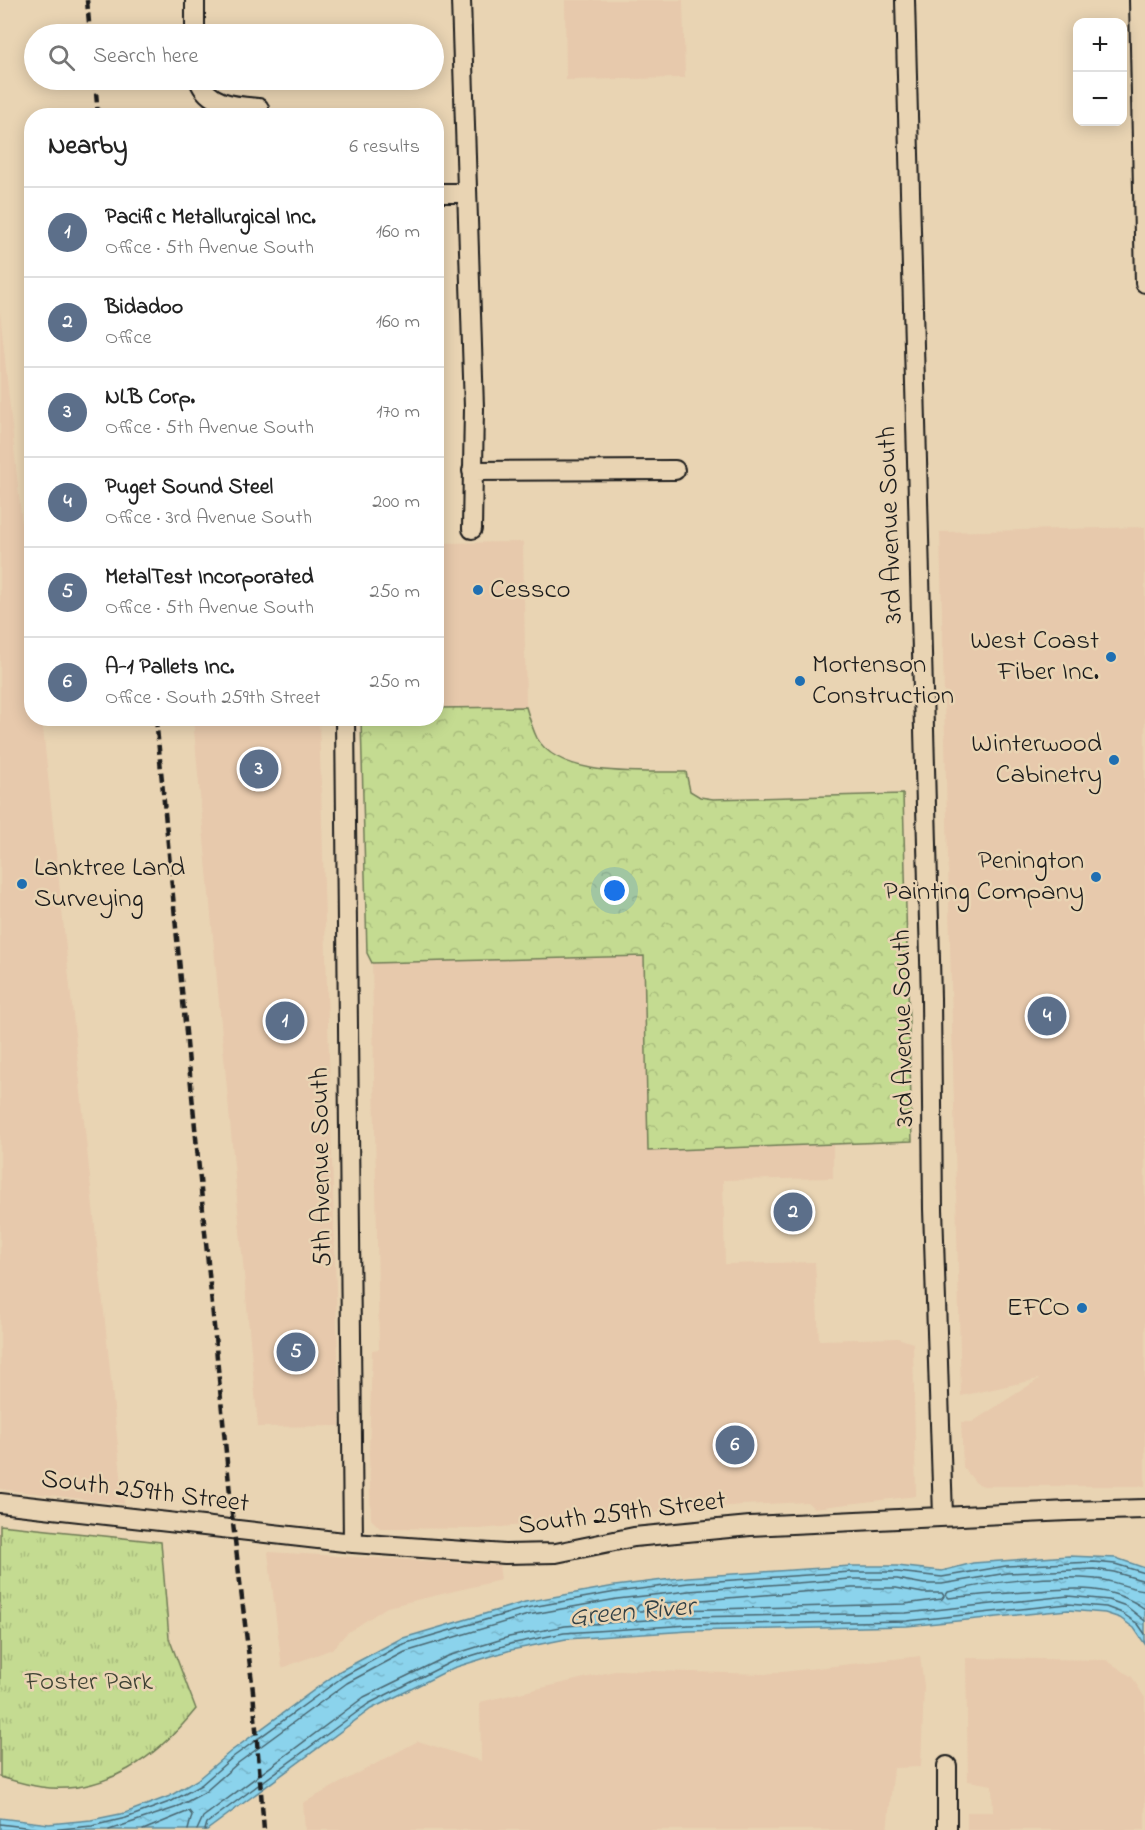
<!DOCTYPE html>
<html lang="en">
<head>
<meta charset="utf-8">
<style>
	:root { --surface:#fff; --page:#f2f2f2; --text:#222; --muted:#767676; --line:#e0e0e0; --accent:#1f6fb2 }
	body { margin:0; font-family:"Indie Flower",sans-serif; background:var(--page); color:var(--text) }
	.controls { position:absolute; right:18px; top:18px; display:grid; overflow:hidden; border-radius:12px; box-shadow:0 3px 15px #0003 }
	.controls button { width:54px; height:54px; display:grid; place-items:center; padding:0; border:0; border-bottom:2px solid var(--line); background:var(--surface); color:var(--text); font:30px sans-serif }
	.you { position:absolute; left:615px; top:891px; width:21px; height:21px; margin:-15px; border:4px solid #fff; border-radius:50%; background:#1a73e8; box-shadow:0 0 0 9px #1a73e833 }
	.badge { display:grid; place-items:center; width:39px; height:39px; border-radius:50%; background:var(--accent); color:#fff; font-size:20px; font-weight:700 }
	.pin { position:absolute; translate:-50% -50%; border:3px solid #fff; box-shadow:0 2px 6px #0006 }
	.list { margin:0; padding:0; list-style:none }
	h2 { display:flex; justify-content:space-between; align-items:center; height:78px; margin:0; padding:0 24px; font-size:26px }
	h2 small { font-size:20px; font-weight:400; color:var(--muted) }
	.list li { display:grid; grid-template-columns:39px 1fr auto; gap:18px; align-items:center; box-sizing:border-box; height:90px; padding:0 24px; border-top:2px solid var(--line) }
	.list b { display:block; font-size:22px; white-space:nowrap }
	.list p { margin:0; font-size:20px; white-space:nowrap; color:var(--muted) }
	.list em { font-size:20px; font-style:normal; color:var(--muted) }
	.icon { flex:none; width:33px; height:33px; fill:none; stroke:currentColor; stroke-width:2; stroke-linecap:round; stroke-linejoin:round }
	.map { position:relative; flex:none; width:1145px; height:1830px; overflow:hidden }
	.search { position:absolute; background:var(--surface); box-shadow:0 3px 15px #0003; left:24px; top:24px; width:420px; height:66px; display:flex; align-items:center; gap:15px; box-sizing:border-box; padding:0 21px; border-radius:33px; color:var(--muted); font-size:22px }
	.panel { position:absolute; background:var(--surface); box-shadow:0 3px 15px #0003; left:24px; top:108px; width:420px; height:618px; border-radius:24px }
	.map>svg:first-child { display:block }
	.built { fill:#e7c9ac }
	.grass { fill:url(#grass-tufts); stroke:#707c56; stroke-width:1.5 }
	.forest { fill:url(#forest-crowns); stroke:#707c56; stroke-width:1.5 }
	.water { fill:url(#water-ripples); stroke:#5f8a99; stroke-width:1.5 }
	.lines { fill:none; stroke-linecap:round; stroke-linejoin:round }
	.shore { stroke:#48656f; stroke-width:1.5 }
	.minor-casing { stroke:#1c1c1c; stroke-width:22 }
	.minor { stroke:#e9d4b3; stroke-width:18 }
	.rail { stroke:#1c1c1c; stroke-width:4.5; stroke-dasharray:9 4.5; stroke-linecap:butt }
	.poi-dot { fill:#1f6fb2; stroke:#e9d4b3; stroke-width:2 }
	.labels { text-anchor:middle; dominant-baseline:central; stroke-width:5; stroke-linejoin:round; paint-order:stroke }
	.street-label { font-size:27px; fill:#1c1c1c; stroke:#e9d4b3 }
	.poi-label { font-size:27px; fill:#1c1c1c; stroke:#e9d4b3; text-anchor:end }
	.park-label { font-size:27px; fill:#3e4233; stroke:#e9d4b3 }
	.water-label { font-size:28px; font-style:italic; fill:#324146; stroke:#e9d4b3 }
</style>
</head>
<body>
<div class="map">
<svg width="1145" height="1830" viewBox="0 0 1145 1830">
	<defs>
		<pattern id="grass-tufts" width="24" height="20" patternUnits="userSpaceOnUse" patternTransform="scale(1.5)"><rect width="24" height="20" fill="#c4db91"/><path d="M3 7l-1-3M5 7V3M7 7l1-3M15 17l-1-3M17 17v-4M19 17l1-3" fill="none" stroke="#a8bb7c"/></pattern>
		<pattern id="forest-crowns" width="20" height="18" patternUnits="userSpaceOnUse" patternTransform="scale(1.5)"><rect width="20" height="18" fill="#c4db91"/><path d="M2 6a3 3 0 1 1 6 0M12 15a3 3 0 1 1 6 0" fill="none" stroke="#a8bb7c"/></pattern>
		<pattern id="water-ripples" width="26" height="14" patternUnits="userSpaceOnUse" patternTransform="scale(1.5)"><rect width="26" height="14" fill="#8bd3ec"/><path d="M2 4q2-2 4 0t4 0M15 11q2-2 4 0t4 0" fill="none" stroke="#77b5ca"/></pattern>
	</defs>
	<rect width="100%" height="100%" fill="#e9d4b3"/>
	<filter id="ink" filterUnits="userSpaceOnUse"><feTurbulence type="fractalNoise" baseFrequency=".0167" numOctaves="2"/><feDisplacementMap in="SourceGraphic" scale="12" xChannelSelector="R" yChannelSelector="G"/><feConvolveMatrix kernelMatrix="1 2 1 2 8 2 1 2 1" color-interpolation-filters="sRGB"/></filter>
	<g filter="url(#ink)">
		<path class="built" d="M565,0H683L685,78L566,80Z
			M0,311L31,613L32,718L42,719L124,1504L0,1489Z
			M1145,527V1486H984L976,1483L963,1467L961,1422H972L1039,1379L961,1396L940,532Z
			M523,542L526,707L437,708V543Z
			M193,719H319L340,1426L258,1427Z
			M644,956L648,1150L833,1145V1178L723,1180L725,1264L815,1262L819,1340L898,1338L913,1343L916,1496L814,1508L807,1502L742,1505L480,1529L380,1528L371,1519L369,1454L372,1350L379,1349L372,963Z
			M268,1552L499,1565L501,1580L387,1607L347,1633L332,1649L282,1668Z
			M920,1656L924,1686L921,1767L894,1768L887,1830H305L303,1803L418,1741L481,1761L480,1702L619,1670L765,1674Z
			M966,1658L1106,1660L1132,1677L1145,1698V1830H967V1812H993L992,1785L968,1781Z"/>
		<path class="grass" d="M0,1525L161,1542L169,1638L196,1709C158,1756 105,1796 41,1787C27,1785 14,1781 0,1777Z"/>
		<path class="forest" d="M526,707C529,717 532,728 537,738C560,779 645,771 686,772L690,791L700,797L713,799L903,794L912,1141L648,1151L644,956L372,963L367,953L361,719L436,718L437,708Z"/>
		<path class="water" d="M1069,1556L1116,1558L1145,1568V1644L1134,1628L1120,1618L1105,1613L1068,1610L907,1626L689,1631L566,1639L511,1650L453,1668L371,1709L207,1830H0V1818L49,1824L91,1820L125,1813L170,1796L197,1780L230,1752L340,1671L400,1639L525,1602L615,1586L688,1577L851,1566H897L942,1571L973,1563Z"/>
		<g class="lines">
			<path class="shore" d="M852,1588H896L923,1593H942L944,1596L942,1599L905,1604L639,1611L636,1609L639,1605Z
				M1145,1590C1129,1589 1113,1580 1096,1579C1050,1575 993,1581 948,1592L946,1595L949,1598C974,1595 999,1594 1024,1592C1067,1589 1107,1582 1145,1609
				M0,1824L49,1830L92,1826L126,1818L172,1801L201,1785L233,1757L344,1676L403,1644L526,1608L616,1592L688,1583L851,1572H897L942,1577L1006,1566L1094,1562L1115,1564L1145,1573
				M109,1830L175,1808L205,1792L238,1763L347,1683L405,1652L528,1615L617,1599L689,1591L851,1579H897L924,1584H942L1007,1573L1094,1569L1114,1572L1145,1581
				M143,1830L189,1811L192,1815L188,1830
				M197,1830L203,1817L364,1697L448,1656L509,1637L565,1626L688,1617L906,1613L1068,1596L1109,1600L1126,1606L1145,1621
				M205,1830L207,1823L368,1704L451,1662L510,1644L564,1633L689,1625L907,1621L1068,1604L1106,1607L1122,1613L1138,1624L1145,1634"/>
			<defs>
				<path id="minor" d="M461,0L474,408L472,529
					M905,0L931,998L933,1209L943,1516
					M1139,0L1145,283
					M195,34V0
					M199,80C208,105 235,106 259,108
					M436,193H467
					M472,471L675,470
					M345,718L353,1543
					M0,1503L353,1543L505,1554L556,1553L634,1537L750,1526L1069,1511L1145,1509
					M947,1766V1830"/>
			</defs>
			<use href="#minor" class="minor-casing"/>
			<use href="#minor" class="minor"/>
			<path class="rail" d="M87,0L90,34
				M95,80L98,116
				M156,718L232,1515L253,1691L264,1830"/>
		</g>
	</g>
	<g class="poi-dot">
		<circle cx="478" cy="590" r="6"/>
		<circle cx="1111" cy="657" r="6"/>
		<circle cx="800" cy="681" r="6"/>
		<circle cx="1114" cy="760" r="6"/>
		<circle cx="1096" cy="877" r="6"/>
		<circle cx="22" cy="884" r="6"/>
		<circle cx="1082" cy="1308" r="6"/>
	</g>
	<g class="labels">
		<g class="street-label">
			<text transform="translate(891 525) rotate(-92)">3rd Avenue South</text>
			<text transform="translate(904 1028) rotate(-91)">3rd Avenue South</text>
			<text transform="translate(322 1167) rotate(-91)">5th Avenue South</text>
			<text transform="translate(145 1492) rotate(7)">South 259th Street</text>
			<text transform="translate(622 1514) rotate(-7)">South 259th Street</text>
		</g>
		<g class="poi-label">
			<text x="490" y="590" text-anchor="start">Cessco</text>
			<text x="1099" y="641">West Coast<tspan x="1099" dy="31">Fiber Inc.</tspan></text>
			<text x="812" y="665" text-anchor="start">Mortenson<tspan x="812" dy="31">Construction</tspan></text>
			<text x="1102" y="744">Winterwood<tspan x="1102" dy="31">Cabinetry</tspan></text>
			<text x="1084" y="861">Penington<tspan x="1084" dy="31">Painting Company</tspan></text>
			<text x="34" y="868" text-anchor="start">Lanktree Land<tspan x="34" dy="31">Surveying</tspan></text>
			<text x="1070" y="1308">EFCO</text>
		</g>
		<g class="park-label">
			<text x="89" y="1682">Foster Park</text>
		</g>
		<g class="water-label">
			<text transform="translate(632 1613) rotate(-5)">Green River</text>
		</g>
	</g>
</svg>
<div class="controls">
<button>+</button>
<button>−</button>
</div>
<div class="you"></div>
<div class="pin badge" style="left:285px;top:1021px;background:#5c6f8a">1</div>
<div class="pin badge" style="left:793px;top:1212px;background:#5c6f8a">2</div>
<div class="pin badge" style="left:259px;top:769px;background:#5c6f8a">3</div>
<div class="pin badge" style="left:1047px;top:1016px;background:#5c6f8a">4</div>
<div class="pin badge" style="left:296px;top:1352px;background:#5c6f8a">5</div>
<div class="pin badge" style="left:735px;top:1445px;background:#5c6f8a">6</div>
<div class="search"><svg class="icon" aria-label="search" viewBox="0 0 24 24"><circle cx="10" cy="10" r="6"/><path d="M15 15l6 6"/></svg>Search here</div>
<section class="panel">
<h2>Nearby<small>6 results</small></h2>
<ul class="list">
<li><span class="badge" style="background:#5c6f8a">1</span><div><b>Pacific Metallurgical Inc.</b><p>Office · 5th Avenue South</p></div><em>160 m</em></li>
<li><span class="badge" style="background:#5c6f8a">2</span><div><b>Bidadoo</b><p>Office</p></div><em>160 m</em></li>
<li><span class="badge" style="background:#5c6f8a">3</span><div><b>NLB Corp.</b><p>Office · 5th Avenue South</p></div><em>170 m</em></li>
<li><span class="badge" style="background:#5c6f8a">4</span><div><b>Puget Sound Steel</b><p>Office · 3rd Avenue South</p></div><em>200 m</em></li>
<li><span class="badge" style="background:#5c6f8a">5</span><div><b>MetalTest Incorporated</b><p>Office · 5th Avenue South</p></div><em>250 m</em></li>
<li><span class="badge" style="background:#5c6f8a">6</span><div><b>A-1 Pallets Inc.</b><p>Office · South 259th Street</p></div><em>250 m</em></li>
</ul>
</section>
</div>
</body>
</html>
